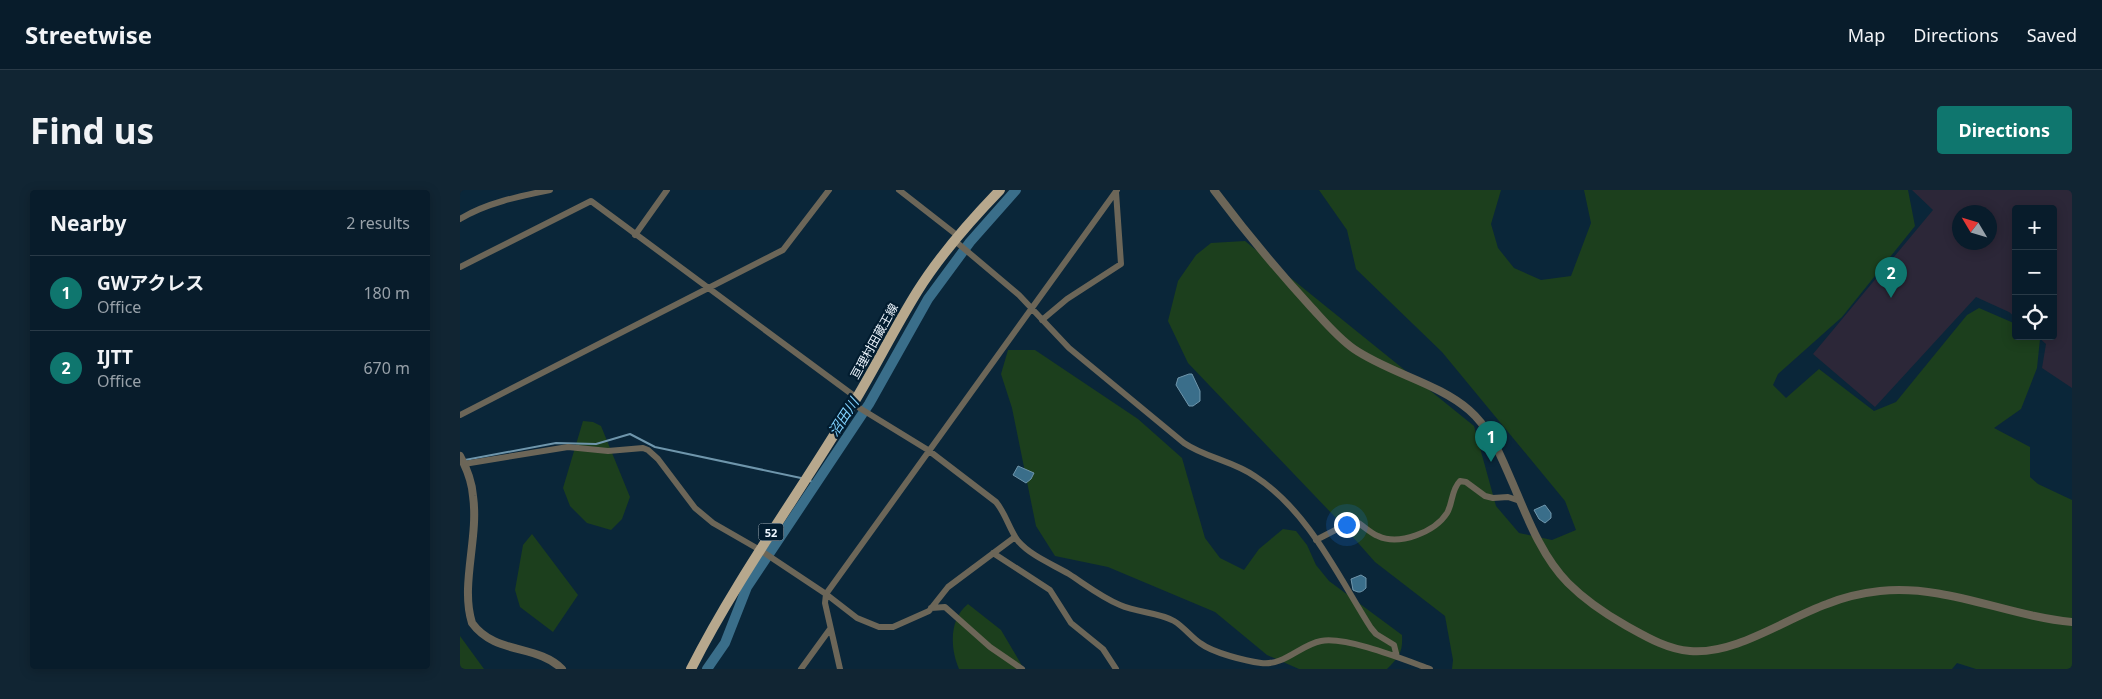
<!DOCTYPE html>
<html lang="en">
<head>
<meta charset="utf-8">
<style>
	:root { --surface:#081c2b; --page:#112533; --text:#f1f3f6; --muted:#98a1a9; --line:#293a47; --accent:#0f766e }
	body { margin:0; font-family:"Noto Sans","Noto Sans JP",sans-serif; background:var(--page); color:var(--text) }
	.controls { position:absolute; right:15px; top:15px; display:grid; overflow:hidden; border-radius:5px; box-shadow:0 2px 12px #0003 }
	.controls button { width:45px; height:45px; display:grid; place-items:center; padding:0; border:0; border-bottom:1px solid var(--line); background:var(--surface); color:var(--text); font:25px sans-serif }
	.compass { position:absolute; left:1492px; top:15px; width:45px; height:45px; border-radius:50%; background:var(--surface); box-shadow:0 2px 12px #0003; rotate:308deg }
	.you { position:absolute; left:886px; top:334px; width:18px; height:18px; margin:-12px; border:4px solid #fff; border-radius:50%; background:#1a73e8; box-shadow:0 0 0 8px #1a73e833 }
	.badge { display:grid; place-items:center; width:32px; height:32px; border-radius:50%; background:var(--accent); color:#fff; font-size:16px; font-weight:700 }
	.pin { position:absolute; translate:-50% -41px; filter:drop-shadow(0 1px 2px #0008) }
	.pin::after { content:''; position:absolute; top:26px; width:18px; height:15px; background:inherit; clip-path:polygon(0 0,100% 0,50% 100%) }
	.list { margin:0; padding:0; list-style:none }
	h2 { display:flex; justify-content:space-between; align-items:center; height:65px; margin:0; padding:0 20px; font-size:21px }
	h2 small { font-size:16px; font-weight:400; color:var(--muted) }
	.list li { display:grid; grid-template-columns:32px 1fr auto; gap:15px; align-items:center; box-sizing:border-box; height:75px; padding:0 20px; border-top:1px solid var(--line) }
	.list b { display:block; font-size:19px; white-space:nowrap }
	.list p { margin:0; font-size:16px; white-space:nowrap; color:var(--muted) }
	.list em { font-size:16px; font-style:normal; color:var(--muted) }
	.icon { flex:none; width:28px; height:28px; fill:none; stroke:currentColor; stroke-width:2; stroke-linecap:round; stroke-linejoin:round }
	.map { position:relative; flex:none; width:1612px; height:479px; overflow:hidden; border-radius:5px }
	header { display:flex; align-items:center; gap:30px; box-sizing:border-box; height:70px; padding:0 25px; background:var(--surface); border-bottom:1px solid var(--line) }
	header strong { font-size:24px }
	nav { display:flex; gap:28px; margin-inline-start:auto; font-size:18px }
	.intro { display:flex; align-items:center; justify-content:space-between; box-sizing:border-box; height:120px; padding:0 30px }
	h1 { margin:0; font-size:35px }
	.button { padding:12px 22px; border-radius:5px; background:var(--accent); color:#fff; font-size:18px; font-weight:700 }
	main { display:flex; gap:30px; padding:0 30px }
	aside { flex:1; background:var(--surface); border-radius:5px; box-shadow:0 2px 12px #0003 }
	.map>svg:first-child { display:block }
	.industrial { fill:#2c2738; fill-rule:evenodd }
	.green { fill:#1c3f1d }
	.water { fill:#3a6e8a; stroke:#6f96ac }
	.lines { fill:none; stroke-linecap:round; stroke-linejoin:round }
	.stream { stroke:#6f96ac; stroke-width:2 }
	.river { stroke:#3a6e8a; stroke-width:10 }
	.minor { stroke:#6c6658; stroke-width:6 }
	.tertiary { stroke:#6c6658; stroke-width:8 }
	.primary { stroke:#b7a88d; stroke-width:10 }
	.labels { text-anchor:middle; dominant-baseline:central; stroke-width:4.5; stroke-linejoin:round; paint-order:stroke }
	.shield { fill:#021c2f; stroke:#a6b4bf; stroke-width:1 }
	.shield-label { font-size:11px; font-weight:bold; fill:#ecf5fd }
	.street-label { font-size:12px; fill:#ecf5fd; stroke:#021c2f }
	.water-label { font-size:14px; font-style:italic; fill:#80d1fd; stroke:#021c2f }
</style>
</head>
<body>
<header>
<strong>Streetwise</strong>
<nav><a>Map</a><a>Directions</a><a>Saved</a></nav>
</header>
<div class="intro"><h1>Find us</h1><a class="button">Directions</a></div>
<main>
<aside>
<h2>Nearby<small>2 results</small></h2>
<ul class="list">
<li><span class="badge">1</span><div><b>GWアクレス</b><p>Office</p></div><em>180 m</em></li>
<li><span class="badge">2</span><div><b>IJTT</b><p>Office</p></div><em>670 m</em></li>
</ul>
</aside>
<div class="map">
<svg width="1612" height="479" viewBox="0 0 1612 479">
	<rect width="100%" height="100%" fill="#0a2639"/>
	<path class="industrial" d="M1452,0H1612V198L1582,178L1586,154L1577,146H1593V19H1556V128L1549,122L1516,107L1415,217L1353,164L1473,20ZM1500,22H1530V52H1500Z"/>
	<path class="green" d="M859,0H1041L1031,34L1038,58L1054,78L1081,90L1111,86L1131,33L1124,0H1448L1455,36L1382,127L1318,184L1313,195L1326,208L1359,179L1414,221L1436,212L1507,125L1519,118L1556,134V146H1576L1580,149L1577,178L1561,219L1534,238L1570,257V287L1578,294L1612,310V479H1516L1497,473L1492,479H992L993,470L985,426L915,372L876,328L728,173L708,131L718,91L736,65L751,53L785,51L1014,236L1036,316L1059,343L1092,350L1116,340L1105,311L982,162L896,79L887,40Z
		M548,160H575L678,229L722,268L745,348L760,368L784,380L799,359L823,339L836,341L847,355L856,375L869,391L942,445C943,462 939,467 927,479H839L807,465L755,422L648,377L595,366L576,336L552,218L541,184Z
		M123,231L133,232L141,236L170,307L162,329L151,340L127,333L110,316L103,298Z
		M72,344L118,405L93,442L60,417L55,400L63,355Z
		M508,414L541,440L564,479H499C490,458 489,429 508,414Z
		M0,446L24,479H0Z"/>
	<path class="water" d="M729,184H732L740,201V211L733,216H729L716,195L718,188Z
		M558,276L574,283L571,289L566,293L553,285Z
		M1085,315L1091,323V328L1085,333L1079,329L1074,320Z
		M901,385L906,388V398C901,403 899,403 893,400L891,389Z"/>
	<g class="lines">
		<path class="stream" d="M5,270L96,253L136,254L170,244L195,257L341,288
			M350,291L355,293"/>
		<path class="river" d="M247,479L265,453L287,397L409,214L468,109L510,52L556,0"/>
		<path class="minor" d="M439,0L498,46
			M0,29C26,13 60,6 90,0
			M175,45L207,0
			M495,51L559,105L609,158L724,253C746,268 774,271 796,287C849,322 878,386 911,438L916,444L934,455L937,467
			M0,77L131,11L397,208
			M582,130L607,109L661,74L656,2
			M393,214L468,260L536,312C546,324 549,339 558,351C571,366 592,374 609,384C626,395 641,407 660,415C678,423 698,422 714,431C724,437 731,447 740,453C753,463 786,471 801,473C824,476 840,455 861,451C886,446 945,470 970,479
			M0,225L323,60L369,0
			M4,274L108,257L148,261L183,258L188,260L198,269L235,318L253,333L300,360L366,404L397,428L419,437H433L469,421L488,397L555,347
			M856,350L887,334L895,331C903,335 910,343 918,346C939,356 975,342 987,323C993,313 991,300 1000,291L1006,292L1025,306L1033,308L1048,307L1060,311
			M533,363L590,400L611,433L643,459L656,479
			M471,418L485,417L530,457L562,479
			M341,479L370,439
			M380,479L365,413L366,404L657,0"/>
		<path class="tertiary" d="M754,0C784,40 817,80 851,117C864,131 878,148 894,159C929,183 978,193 1009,220C1031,239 1041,267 1053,294C1067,327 1082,367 1108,393C1125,410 1144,423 1165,435C1185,446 1206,459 1230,461C1275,465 1325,429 1367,414C1384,407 1402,403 1420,401C1486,394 1547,426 1612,432
			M0,266C6,277 12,293 13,306C19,348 0,395 12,433C35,465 77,454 102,479"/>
		<path class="primary" d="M231,479C278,386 340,303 393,214C415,178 434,139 457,102C480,65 510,31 540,0"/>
	</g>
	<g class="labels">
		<rect class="shield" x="298.5" y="333.5" width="25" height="17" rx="4"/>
		<g class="shield-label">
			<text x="311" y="342">52</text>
		</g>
		<g class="street-label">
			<text transform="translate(414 151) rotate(-61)">亘理村田蔵王線</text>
		</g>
		<g class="water-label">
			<text transform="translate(383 227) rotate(-57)">沼田川</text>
		</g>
	</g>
</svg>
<div class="controls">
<button>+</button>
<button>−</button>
<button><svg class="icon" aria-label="locate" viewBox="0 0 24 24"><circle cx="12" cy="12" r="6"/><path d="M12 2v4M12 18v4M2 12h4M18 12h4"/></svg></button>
</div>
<svg class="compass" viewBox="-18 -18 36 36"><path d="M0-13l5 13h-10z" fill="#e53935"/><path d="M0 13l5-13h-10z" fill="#98a1a9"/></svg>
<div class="you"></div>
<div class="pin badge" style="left:1031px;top:272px">1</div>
<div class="pin badge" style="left:1431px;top:108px">2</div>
</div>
</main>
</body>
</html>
